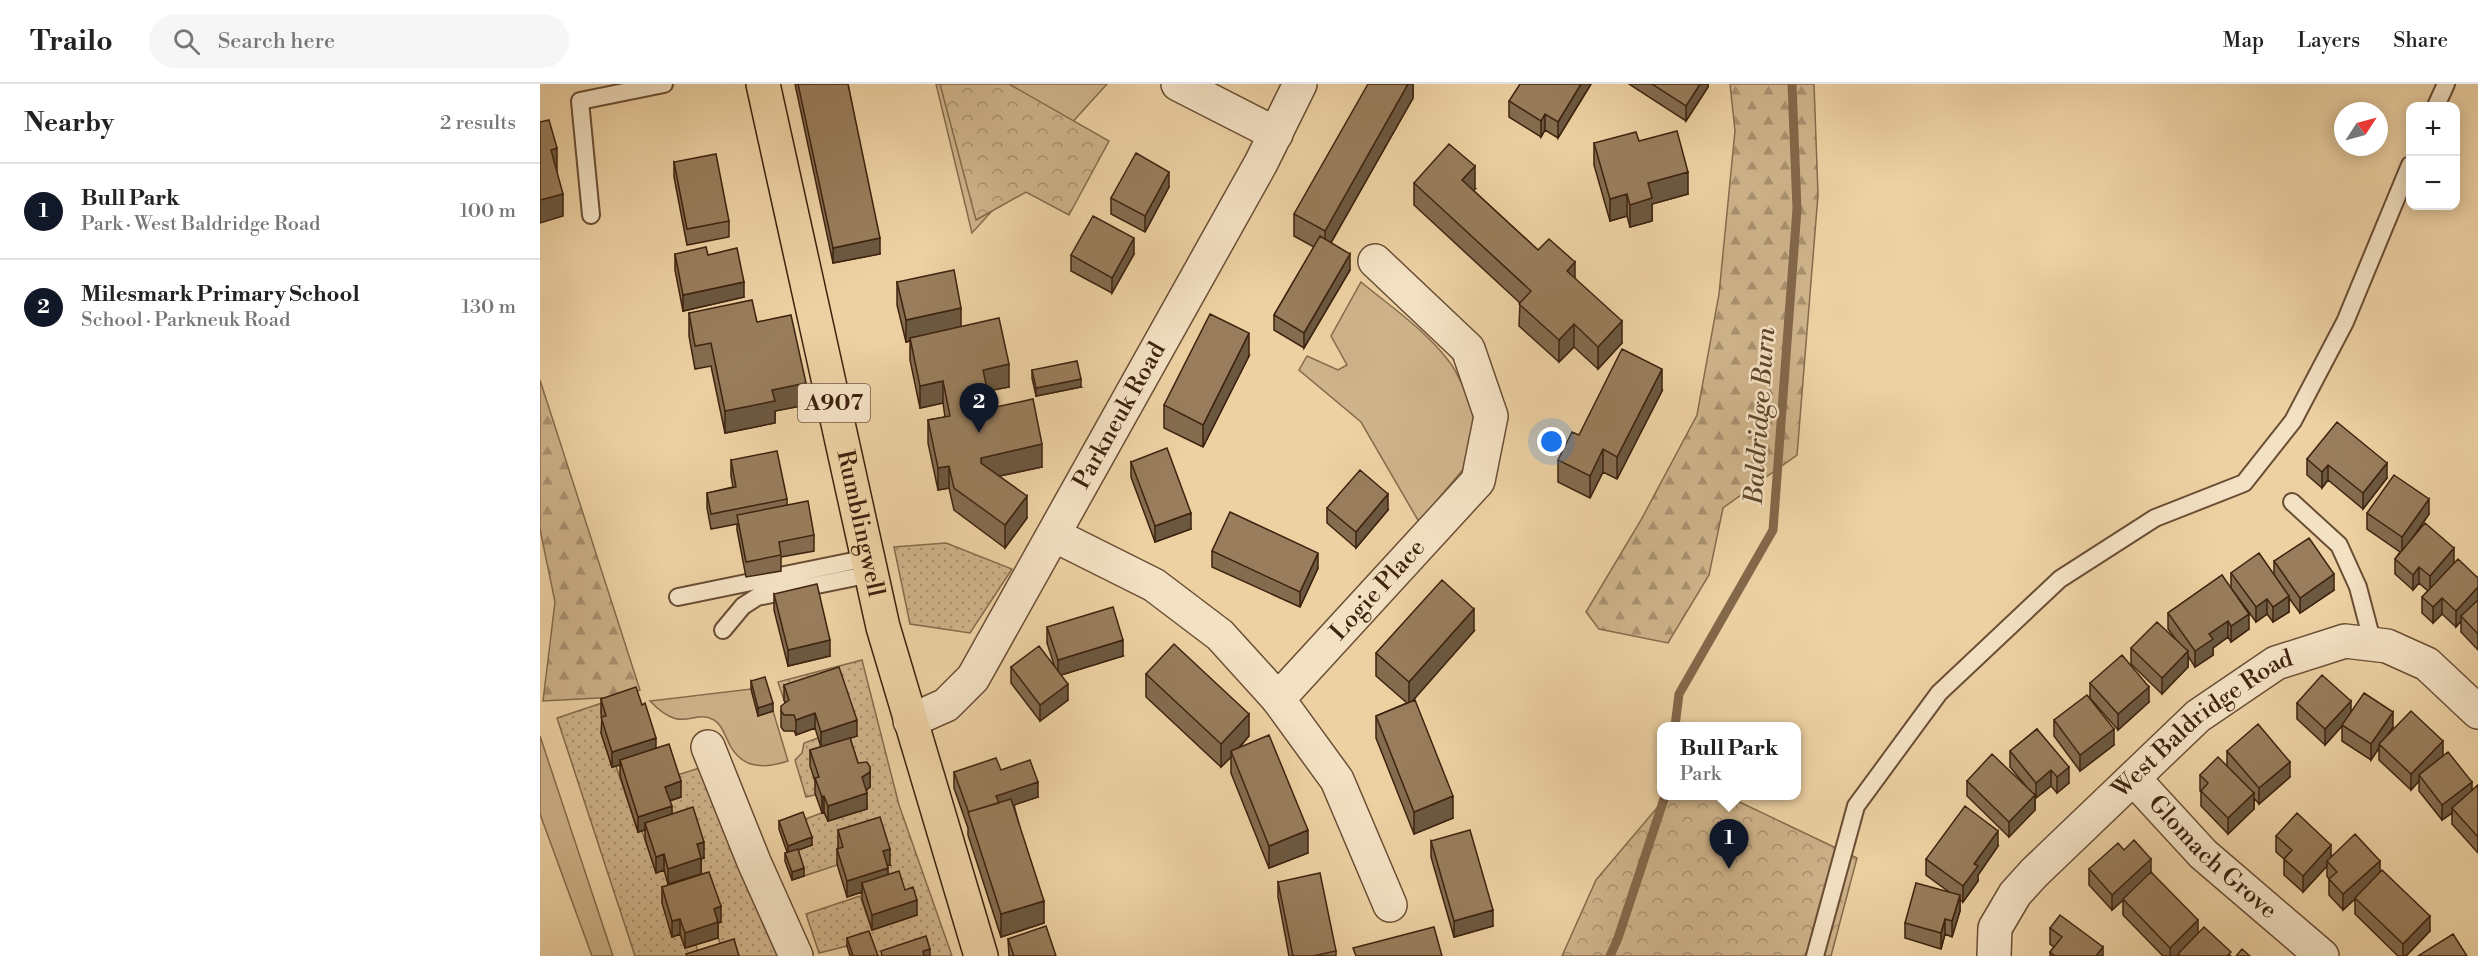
<!DOCTYPE html>
<html lang="en">
<head>
<meta charset="utf-8">
<style>
	:root { --surface:#fff; --page:#f6f6f6; --text:#222; --muted:#767676; --line:#e0e0e0; --accent:#111827 }
	body { margin:0; font-family:"Libre Bodoni",serif; background:var(--page); color:var(--text) }
	.controls { position:absolute; right:18px; top:18px; display:grid; overflow:hidden; border-radius:12px; box-shadow:0 3px 15px #0003 }
	.controls button { width:54px; height:54px; display:grid; place-items:center; padding:0; border:0; border-bottom:2px solid var(--line); background:var(--surface); color:var(--text); font:30px sans-serif }
	.compass { position:absolute; left:1794px; top:18px; width:54px; height:54px; border-radius:50%; background:var(--surface); box-shadow:0 3px 15px #0003; rotate:54deg }
	.you { position:absolute; left:1012px; top:358px; width:21px; height:21px; margin:-15px; border:4px solid #fff; border-radius:50%; background:#1a73e8; box-shadow:0 0 0 9px #1a73e833 }
	.badge { display:grid; place-items:center; width:39px; height:39px; border-radius:50%; background:var(--accent); color:#fff; font-size:20px; font-weight:700 }
	.pin { position:absolute; translate:-50% -50px; filter:drop-shadow(0 2px 3px #0008) }
	.pin::after { content:''; position:absolute; top:32px; width:21px; height:18px; background:inherit; clip-path:polygon(0 0,100% 0,50% 100%) }
	.popup { position:absolute; left:1117px; top:638px; width:144px; height:78px; box-sizing:border-box; display:grid; place-content:center; border-radius:12px; background:var(--surface); filter:drop-shadow(0 2px 4px #0005); font-size:20px; white-space:nowrap; color:var(--muted) }
	.popup b { font-size:22px; color:var(--text) }
	.popup::after { content:''; position:absolute; left:50%; top:100%; margin-left:-12px; border:12px solid transparent; border-top-color:var(--surface) }
	.list { margin:0; padding:0; list-style:none }
	h2 { display:flex; justify-content:space-between; align-items:center; height:78px; margin:0; padding:0 24px; font-size:26px }
	h2 small { font-size:20px; font-weight:400; color:var(--muted) }
	.list li { display:grid; grid-template-columns:39px 1fr auto; gap:18px; align-items:center; box-sizing:border-box; height:96px; padding:0 24px; border-top:2px solid var(--line) }
	.list b { display:block; font-size:22px; white-space:nowrap }
	.list p { margin:0; font-size:20px; white-space:nowrap; color:var(--muted) }
	.list em { font-size:20px; font-style:normal; color:var(--muted) }
	.icon { flex:none; width:33px; height:33px; fill:none; stroke:currentColor; stroke-width:2; stroke-linecap:round; stroke-linejoin:round }
	.map { position:relative; flex:none; width:1938px; height:872px; overflow:hidden }
	header { display:flex; align-items:center; gap:36px; box-sizing:border-box; height:84px; padding:0 30px; background:var(--surface); border-bottom:2px solid var(--line) }
	header strong { font-size:28px }
	nav { display:flex; gap:33px; margin-inline-start:auto; font-size:21px }
	.search { width:420px; height:54px; background:var(--page); display:flex; align-items:center; gap:15px; box-sizing:border-box; padding:0 21px; border-radius:33px; color:var(--muted); font-size:22px }
	main { display:flex }
	aside { flex:1; background:var(--surface) }
	.map>svg:first-child { display:block }
	.grass { fill:#cfb38a; stroke:#866b4c; stroke-width:1.5 }
	.forest { fill:url(#forest-firs); stroke:#866b4c; stroke-width:1.5 }
	.park { fill:url(#park-crowns); stroke:#866b4c; stroke-width:1.5 }
	.garden { fill:url(#garden-dots); stroke:#866b4c; stroke-width:1.5 }
	.lines { fill:none; stroke-linecap:round; stroke-linejoin:round }
	.stream { stroke:#84684a; stroke-width:9 }
	.lane-casing { stroke:#6a4e34; stroke-width:20 }
	.street-casing { stroke:#6a4e34; stroke-width:36 }
	.primary-casing { stroke:#3e230f; stroke-width:36 }
	.lane { stroke:#f3e1c3; stroke-width:16 }
	.street { stroke:#f3e1c3; stroke-width:33 }
	.primary { stroke:#edd1a3; stroke-width:33 }
	.wall { fill:#846c4f; stroke:#3e230f; stroke-width:1.5 }
	.shaded-wall { fill:#6b5840; stroke:#3e230f; stroke-width:1.5 }
	.building { fill:#997d5c; stroke:#3e230f; stroke-width:1.5 }
	.labels { text-anchor:middle; dominant-baseline:central; stroke-width:5; stroke-linejoin:round; paint-order:stroke }
	.shield { fill:#f3e1c3; stroke:#745c45; stroke-width:1.5 }
	.shield-label { font-size:22px; font-weight:bold; fill:#3e230f }
	.street-label { font-size:24px; fill:#3e230f; stroke:#f3e1c3 }
	.water-label { font-size:26px; font-style:italic; fill:#61462c; stroke:#f3e1c3 }
</style>
</head>
<body>
<header>
<strong>Trailo</strong>
<div class="search"><svg class="icon" aria-label="search" viewBox="0 0 24 24"><circle cx="10" cy="10" r="6"/><path d="M15 15l6 6"/></svg>Search here</div>
<nav><a>Map</a><a>Layers</a><a>Share</a></nav>
</header>
<main>
<aside>
<h2>Nearby<small>2 results</small></h2>
<ul class="list">
<li><span class="badge">1</span><div><b>Bull Park</b><p>Park · West Baldridge Road</p></div><em>100 m</em></li>
<li><span class="badge">2</span><div><b>Milesmark Primary School</b><p>School · Parkneuk Road</p></div><em>130 m</em></li>
</ul>
</aside>
<div class="map">
<svg width="1938" height="872" viewBox="0 0 1938 872">
	<defs>
		<pattern id="forest-firs" width="22" height="20" patternUnits="userSpaceOnUse" patternTransform="scale(1.5)"><rect width="22" height="20" fill="#cfb38a"/><path d="M5 1l3.5 6h-7zM16 11l3.5 6h-7z" fill="#a9916f"/></pattern>
		<pattern id="park-crowns" width="20" height="18" patternUnits="userSpaceOnUse" patternTransform="scale(1.5)"><rect width="20" height="18" fill="#cfb38a"/><path d="M2 6a3 3 0 1 1 6 0M12 15a3 3 0 1 1 6 0" fill="none" stroke="#a9916f"/></pattern>
		<pattern id="garden-dots" width="8" height="8" patternUnits="userSpaceOnUse" patternTransform="scale(1.5)"><rect width="8" height="8" fill="#cfb38a"/><path d="M2 2h.1M6 6h.1" fill="none" stroke="#a9916f" stroke-width="1.8" stroke-linecap="round"/></pattern>
	</defs>
	<rect width="100%" height="100%" fill="#edd1a3"/>
	<filter id="stains"><feTurbulence type="fractalNoise" baseFrequency=".00333" numOctaves="4"/><feColorMatrix values="0 0 0 0 .2 0 0 0 0 .09 0 0 0 0 .02 0 0 0 .5 -.17"/></filter>
	<radialGradient id="worn" r=".72"><stop offset=".6" stop-color="#630" stop-opacity="0"/><stop offset="1" stop-color="#630" stop-opacity=".3"/></radialGradient>
	<path class="grass" d="M396,0H567L432,149Z
		M821,198C850,222 884,245 908,276C922,293 917,303 939,314L925,383L879,438L821,338L759,286L767,272L798,286L807,281L791,252Z
		M211,605L218,631L233,627L248,677C221,686 199,684 187,655C184,648 180,639 174,636C153,624 143,652 110,617Z
		M0,652L73,872H52L0,730Z"/>
	<path class="forest" d="M1190,0H1274L1278,111L1257,371L1183,424L1169,491L1128,559L1059,545L1046,528L1101,436L1157,331L1179,210L1195,47Z
		M0,296L100,606L78,613L3,617L15,518L0,445Z"/>
	<path class="park" d="M400,0H469L569,57L529,131L486,108L436,136Z
		M1127,712H1187L1317,774L1291,872H1022L1056,796Z"/>
	<path class="garden" d="M406,459L472,485L430,549L370,540L354,463Z
		M322,576L359,721L412,872H335L307,862L279,869L266,830L320,812L332,846L377,831L350,805L343,783L350,781L303,779L264,792L255,767L272,761L263,736L284,728L288,737L327,707L330,698L266,713L255,676L262,669L264,659L278,654L282,664L316,652L299,598L244,616L238,598Z
		M92,609L66,647L61,649L72,683L76,682L98,748L102,747L116,788L124,786L143,795L148,810L132,853L140,850L156,861L159,872H95L17,634Z
		M166,682L245,872H184L174,840L180,838L157,776L134,745L125,718L134,692Z"/>
	<g class="lines">
		<path class="stream" d="M1135,642L1139,610L1233,446L1257,125L1252,0
			M1070,872L1078,854L1125,712"/>
		<defs>
			<path id="lane" d="M1896,22L1906,0
				M51,131L40,17L124,0
				M1752,418L1799,461L1818,503L1833,560
				M138,513L328,474
				M183,546L203,522L217,513L331,490
				M1275,872L1316,722L1399,609L1520,495L1615,434L1704,399L1753,337L1805,238L1870,81"/>
			<g id="street">
				<path d="M638,0L736,50"/>
				<path d="M514,451L614,501L680,551L738,615L797,696L850,821"/>
				<path id="s1" d="M738,615L938,397L951,332L928,265L835,177"/>
				<path id="s2" d="M370,637L406,621L433,594L721,79L760,0"/>
				<path d="M168,663L214,778L256,872"/>
				<path id="s3" d="M1594,695L1663,770L1782,872"/>
				<path id="s4" d="M1454,872L1455,844L1475,810L1494,789L1658,632L1736,579L1805,557L1847,562L1887,580L1938,628"/>
			</g>
			<g id="primary">
				<path id="s5" d="M223,0L343,543L441,872"/>
			</g>
		</defs>
		<use href="#lane" class="lane-casing"/>
		<use href="#street" class="street-casing"/>
		<use href="#primary" class="primary-casing"/>
		<use href="#lane" class="lane"/>
		<use href="#street" class="street"/>
		<use href="#primary" class="primary"/>
	</g>
	<path class="wall" d="M255,0H308L340,170L293,179Z
		M873,0V14L791,159L810,186L764,264L734,246V231L774,163L754,152V130Z
		M1051,0L1018,54L1005,46L1001,53L969,33V17Z
		M1089,0H1168V3L1146,37Z
		M1099,57L1148,110L1112,120V137L1090,143L1087,132L1070,137L1054,81V59Z
		M134,78L189,137V153L147,161L134,93Z
		M874,99L935,105L933,106L998,166L1035,194L1082,259L1058,285L1034,263L1019,278L979,242L980,219L874,121Z
		M629,103L605,148L571,130V114Z
		M135,170L168,171L204,213L143,227L135,186Z
		M594,170L572,209L531,187V171Z
		M357,198L421,242L469,303L447,307L451,324L502,383L459,392L487,434L465,464L414,426L409,404L398,406L388,359V336L405,333L403,319L380,324L370,276V257L366,258L357,221Z
		M149,229L217,238L266,321L235,327V339L185,349L171,282L155,285L149,252Z
		M709,272L663,363L624,344V321Z
		M492,286L541,303L496,312L492,294Z
		M1122,307L1077,395L1063,388L1050,414L1018,398V376L1039,351Z
		M1767,375L1847,394L1823,425L1788,396L1782,404L1767,391Z
		M191,376L247,415V421L274,451V467L241,473V487L206,493L197,446V440L171,445L167,424V409L193,403L191,392Z
		M591,378L651,445L615,458L591,393Z
		M787,424L848,426L816,464L787,439Z
		M1827,429L1889,430L1872,455L1914,479L1938,494V566L1921,548V537L1916,543L1902,530L1893,539L1882,529V513L1888,507L1879,499L1873,506L1855,490V475L1860,468L1827,445Z
		M672,467L778,484L760,523L672,483Z
		M1734,477L1794,506L1760,529L1749,514V528L1733,538L1727,530L1716,538L1691,504V489L1734,491Z
		M1682,491L1709,545L1691,558L1688,553L1673,564V571L1655,583L1648,572V583L1622,610L1591,580V564L1637,557L1628,545V529Z
		M234,510L290,572L248,582L234,526Z
		M507,543L583,572L521,591L528,616L500,637L471,599V583L515,584L507,559Z
		M934,547L872,617L913,734L874,750L836,654V632L867,619L836,592V569Z
		M606,590L709,652L700,663L768,769L729,784L691,689V673L681,683L606,613Z
		M211,597L233,627L218,632L211,605Z
		M1550,599L1609,618L1578,646L1550,614Z
		M244,601L317,652L310,654L318,679L330,683V703L326,706L327,725L288,737L284,728L282,729L275,709V697L270,682V666L281,663L275,644L256,651L254,647H244L241,643V627L245,619L244,616Z
		M61,615L116,664L141,713L130,717L132,730L164,774L161,775V790L128,800L124,786L116,789L105,755V746L98,748L80,692V681L72,683L61,649L62,633L61,630Z
		M1757,619L1811,628L1853,643L1848,651L1903,672L1932,707L1938,701V769L1912,740V729L1902,736L1879,707V697L1871,706L1839,676V664L1831,676L1802,657V642L1785,661L1757,635Z
		M1514,636L1574,661L1540,687L1514,652Z
		M1497,645L1529,699L1517,709L1511,702L1496,714L1495,713V726L1469,753L1427,712V697L1485,701L1470,683V667Z
		M1687,667L1750,693L1719,720L1714,714V725L1688,750L1661,722V708L1660,707V691L1687,681Z
		M461,686L498,713L474,721L504,839L461,853L428,751V744L414,704V688Z
		M239,737L272,761L258,766L264,792L252,796L245,777V769L247,768L239,745Z
		M298,746L350,781H347L348,790L365,806L377,831L332,846L322,815V808L307,813L297,780V765L298,764Z
		M1736,752L1840,788L1890,847L1866,872H1858L1815,830V815L1803,826L1789,811V795L1787,792V782L1763,808L1744,791V775L1736,768Z
		M891,757L953,842L914,853L891,773Z
		M1458,762L1438,791V797L1423,818L1420,816V827L1412,853L1405,850L1401,865L1365,854V839L1409,808L1386,791V775Z
		M1584,766L1611,788L1658,849L1691,872H1623L1583,831V816L1572,826L1549,801V785Z
		M738,798L796,867V872H749L738,813Z
		M122,803L181,838L178,839V854L145,864L140,850L132,853L122,819Z
		M1510,844L1563,872H1510V868L1514,863L1510,860Z
		M307,854L338,872H310L307,862Z
		M468,855L516,872H469Z"/>
	<path class="shaded-wall" d="M868,0H873V14L785,169V147Z
		M1041,0H1051L1018,54V38Z
		M1160,0H1168V3L1146,37V22Z
		M1005,30V46L1001,53V37Z
		M17,64V87L11,88V66Z
		M935,82V105L922,118V96Z
		M629,88V103L605,148V132Z
		M1148,88V110L1112,120V137L1090,143V121L1108,99Z
		M23,110V132L0,139V116Z
		M1087,110V132L1070,137V115Z
		M340,154V170L293,179V164Z
		M594,154V170L572,209V194Z
		M810,170V186L764,264V249Z
		M1035,178V201L1027,187Z
		M204,198V213L143,227V211Z
		M421,224V246L370,254V257L366,258V236Z
		M1082,237V259L1058,285V263Z
		M1034,240V263L1019,278V256Z
		M709,249V272L663,363V341Z
		M469,280V303L443,308V286Z
		M1122,285V307L1077,395V373Z
		M541,295V303L496,312V304Z
		M403,297V319L380,324V302Z
		M266,299V321L235,327V339L185,349V327L232,306Z
		M502,360V383L441,396V374Z
		M1063,365V388L1050,414V392Z
		M1847,379V394L1823,425V409Z
		M1788,381V396L1782,404V388Z
		M409,382V404L398,406V384Z
		M848,410V426L816,464V448Z
		M487,412V434L465,464V441Z
		M1889,415V430L1862,469V453Z
		M651,429V445L615,458V442Z
		M1914,464V480L1890,508V492Z
		M778,469V484L760,523V508Z
		M1879,483V499L1873,506V491Z
		M1794,490V506L1760,529V514Z
		M1938,503V519L1921,532V537L1916,543V527Z
		M1749,512V528L1733,538V523Z
		M1902,514V530L1893,539V523Z
		M1727,515V530L1716,538V523Z
		M934,525V547L869,621V598Z
		M1709,530V545L1691,558V542Z
		M1688,537V553L1673,564V571L1655,583V567L1669,550Z
		M290,556V572L248,582V566Z
		M583,556V572L518,592V576Z
		M1648,567V583L1622,610V594Z
		M528,600V616L500,637V621Z
		M1609,603V618L1578,646V630Z
		M1811,617V632L1785,661V645Z
		M233,619V627L218,632V624Z
		M1853,628V643L1840,662L1839,660V664L1831,676V660Z
		M275,629V644L256,651V636Z
		M709,630V652L692,671L691,667V673L681,683V660Z
		M317,636V652L281,664V648Z
		M1574,645V661L1540,687V671Z
		M116,654V669L80,676V681L72,683V668Z
		M1903,657V672L1879,691V697L1871,706V690Z
		M1750,678V693L1719,720V704Z
		M1529,683V699L1517,709V693Z
		M1511,686V702L1496,714V699Z
		M330,688V703L322,709V693Z
		M141,697V713L125,718V703Z
		M498,698V713L459,726L456,712Z
		M1932,698V713L1912,724V729L1902,736V721Z
		M327,709V725L288,737V722Z
		M1714,709V725L1688,750V734Z
		M1495,711V726L1469,753V738Z
		M284,712V728L282,729V713Z
		M913,712V734L874,750V728Z
		M132,722V737L105,739V746L98,748V733Z
		M768,746V769L729,784V762Z
		M1458,747V762L1438,791V797L1423,818V802L1434,780Z
		M272,753V761L248,770V762Z
		M164,758V774L161,775V790L128,800V785L157,760Z
		M1791,761V776L1787,777V782L1763,808V792Z
		M350,765V781L343,783V767Z
		M124,770V786L116,789V773Z
		M1611,775V791L1572,826V811Z
		M1840,777V792L1803,826V810Z
		M264,784V792L252,796V788Z
		M348,784V799H322V808L307,813V797Z
		M1420,811V827L1412,853V837Z
		M377,816V831L332,846V831Z
		M504,817V839L461,853V830Z
		M181,822V838L178,839V854L145,864V849L174,825Z
		M953,826V842L914,853V837Z
		M1890,832V847L1866,872H1863V860Z
		M140,835V850L132,853V837Z
		M1405,835V850L1401,865V849Z
		M1658,836V852L1638,872H1630V864Z
		M1563,863V872H1556Z
		M390,865V872H383V867Z"/>
	<path class="building" d="M258,0H308L340,154L293,164Z
		M828,0H868L785,147L754,130Z
		M980,0H1041L1018,38L1005,30L1001,37L969,17Z
		M1112,0H1160L1146,22Z
		M9,36L17,64L11,66L23,110L0,116V37V38Z
		M1137,47L1148,88L1108,99L1112,114L1090,121L1087,110L1070,115L1054,59L1096,48L1099,57Z
		M909,60L935,82L922,96L998,166L1009,155L1035,178L1027,187L1082,237L1058,263L1034,240L1019,256L979,220L991,207L874,99Z
		M596,69L629,88L605,132L571,114Z
		M176,70L189,137L147,145L134,78Z
		M553,132L594,154L572,194L531,171Z
		M780,152L810,170L764,249L734,231Z
		M166,163L168,171L197,164L204,198L143,211L135,170Z
		M414,186L421,224L366,236L357,198Z
		M212,216L217,238L251,231L266,299L232,306L235,317L185,327L171,259L155,262L149,229Z
		M670,230L709,249L663,341L624,321Z
		M459,234L469,280L443,286L451,324L493,315L502,360L441,374V379L487,412L465,441L414,404L409,382L398,384L388,336L410,332L403,297L380,302L370,254Z
		M1082,265L1122,285L1077,373L1063,365L1050,392L1018,376L1032,348L1039,351Z
		M537,277L541,295L496,304L492,286Z
		M1797,338L1847,379L1823,409L1788,381L1782,388L1767,375Z
		M627,364L651,429L615,442L591,378Z
		M237,367L247,415L171,430L167,409L196,403L191,376Z
		M820,386L848,410L816,448L787,424Z
		M1854,391L1889,415L1862,453L1827,429Z
		M268,417L274,451L239,458L241,471L206,478L197,431Z
		M690,428L778,469L760,508L672,467Z
		M1885,439L1914,464L1890,492L1879,483L1873,491L1855,475Z
		M1769,454L1794,490L1760,514L1734,477Z
		M1719,469L1749,512L1733,523L1727,515L1716,523L1691,489Z
		M1918,475L1938,494V503L1916,527L1902,514L1893,523L1882,513Z
		M1682,491L1709,530L1691,542L1688,537L1669,550L1673,555L1655,567L1628,529Z
		M902,496L934,525L869,598L836,569Z
		M277,500L290,556L248,566L234,510Z
		M1938,516V550L1921,532Z
		M573,523L583,556L518,576L507,543Z
		M1617,538L1648,567L1622,594L1591,564Z
		M634,560L709,630L681,660L606,590Z
		M499,562L528,600L500,621L471,583Z
		M1582,571L1609,603L1578,630L1550,599Z
		M299,583L317,636L281,648L275,629L256,636L254,631H244L241,627V622L249,616L244,601Z
		M1782,591L1811,617L1785,645L1757,619Z
		M225,593L233,619L218,624L211,597Z
		M96,603L102,621L105,619L116,654L72,668L61,633L66,632L61,615Z
		M1824,609L1853,628L1831,660L1802,641Z
		M1547,611L1574,645L1540,671L1514,636Z
		M875,616L913,712L874,728L836,632Z
		M1871,627L1903,657L1871,690L1839,660Z
		M1718,640L1750,678L1719,704L1687,667Z
		M1497,645L1529,683L1517,693L1511,686L1496,699L1470,667Z
		M729,651L768,746L729,762L691,667Z
		M310,654L318,679L327,678L330,683V688L322,693L327,709L288,722L284,712L282,713L275,694L279,693L270,666Z
		M129,660L141,697L125,703L132,722L98,733L80,676Z
		M1908,668L1932,698L1902,721L1879,691Z
		M1452,670L1495,711L1469,738L1427,697Z
		M1678,673L1714,709L1688,734L1661,707L1668,699L1660,691Z
		M456,674L461,686L490,676L498,698L456,712L459,719L428,728L429,729L414,688Z
		M1938,701V753L1912,724Z
		M471,715L504,817L461,830L428,728Z
		M1425,722L1458,747L1434,780L1438,782L1423,802L1386,775Z
		M153,723L164,758L157,760L161,774L128,785L124,770L116,773L105,739Z
		M263,728L272,753L248,762L239,737Z
		M1757,729L1791,761L1763,792L1744,775L1752,766L1736,752Z
		M340,733L350,765L343,767L348,784L307,797L297,765L303,763L298,746Z
		M930,746L953,826L914,837L891,757Z
		M1815,750L1840,777L1803,810L1789,795L1797,788L1787,777Z
		M1594,756L1611,775L1572,811L1549,785L1578,759L1584,766Z
		M258,765L264,784L252,788L245,769Z
		M1842,786L1890,832L1863,860L1815,814Z
		M359,787L365,806L373,803L377,816L332,831L322,799Z
		M169,788L181,822L174,825L178,838L145,849L140,835L132,837L122,803Z
		M1611,788L1658,836L1630,864L1583,815Z
		M780,789L796,867L773,872H753L738,798Z
		M1376,799L1420,811L1412,837L1405,835L1401,849L1365,839Z
		M1520,831L1563,863L1556,872H1515L1510,868L1522,853L1510,844Z
		M506,842L516,872H474L468,855Z
		M894,843L902,872H816L813,864Z
		M1664,843L1691,868L1687,872H1640L1638,870Z
		M329,847L338,872H313L307,854Z
		M1913,850L1927,872H1878Z
		M386,852L390,865L383,867L384,872H342L341,867Z
		M194,855L199,872H147L146,870Z
		M1702,865L1710,872H1696Z"/>
	<g class="labels">
		<rect class="shield" x="258" y="300" width="72" height="38" rx="4.5"/>
		<g class="shield-label">
			<text x="294" y="319">A907</text>
		</g>
		<g class="street-label">
			<text stroke="none"><textPath href="#s2" startOffset="378">Parkneuk Road</textPath></text>
			<text stroke="none"><textPath href="#s5" startOffset="450">Rumblingwell</textPath></text>
			<text stroke="none"><textPath href="#s1" startOffset="148">Logie Place</textPath></text>
			<text stroke="none"><textPath href="#s4" startOffset="322">West Baldridge Road</textPath></text>
			<text stroke="none"><textPath href="#s3" startOffset="111">Glomach Grove</textPath></text>
		</g>
		<g class="water-label">
			<text transform="translate(1220 332) rotate(-86)">Baldridge Burn</text>
		</g>
	</g>
	<rect width="100%" height="100%" filter="url(#stains)"/>
	<rect width="100%" height="100%" fill="url(#worn)"/>
</svg>
<div class="controls">
<button>+</button>
<button>−</button>
</div>
<svg class="compass" viewBox="-18 -18 36 36"><path d="M0-13l5 13h-10z" fill="#e53935"/><path d="M0 13l5-13h-10z" fill="#767676"/></svg>
<div class="you"></div>
<div class="pin badge" style="left:1189px;top:785px">1</div>
<div class="popup"><b>Bull Park</b>Park</div>
<div class="pin badge" style="left:439px;top:349px">2</div>
</div>
</main>
</body>
</html>
